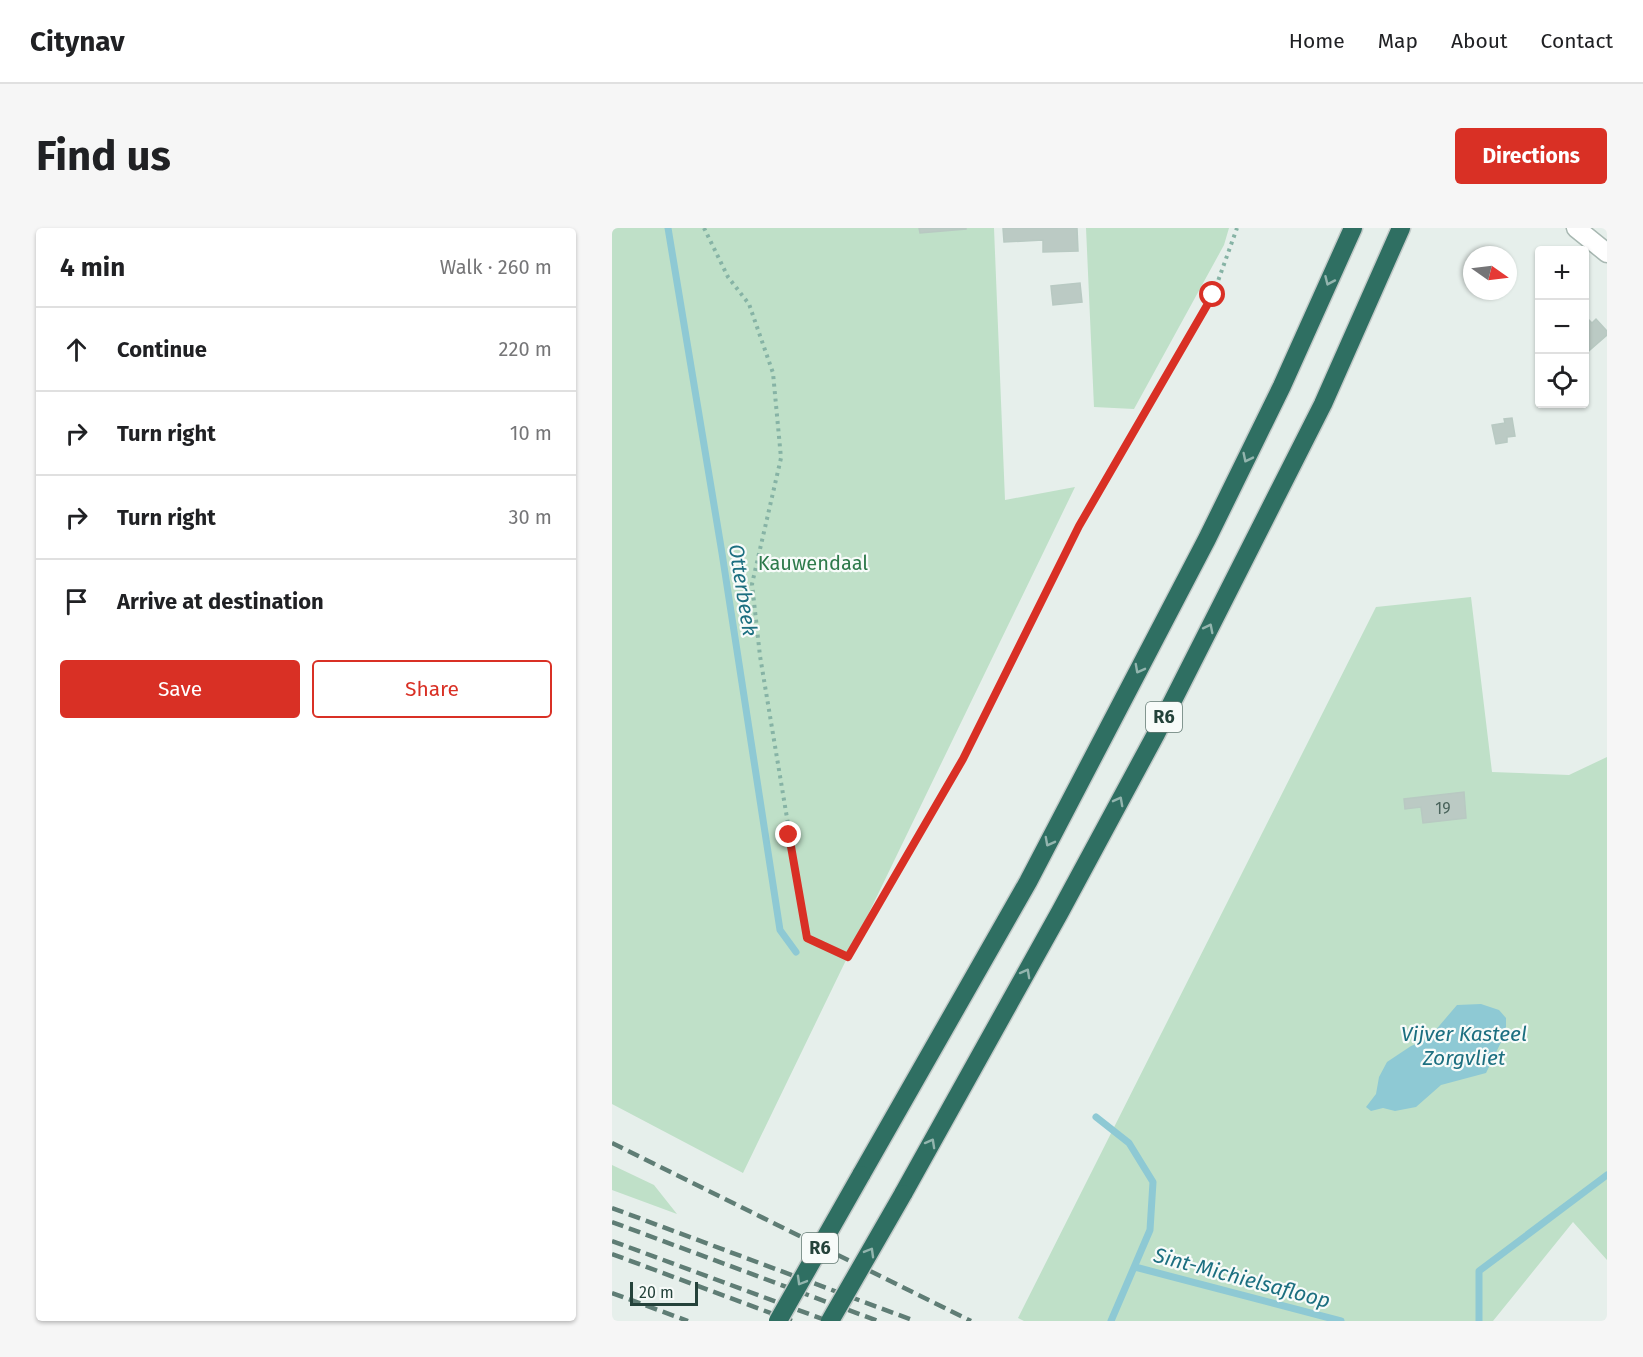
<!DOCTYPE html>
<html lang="en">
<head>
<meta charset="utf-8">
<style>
	:root { --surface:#fff; --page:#f6f6f6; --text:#202124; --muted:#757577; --line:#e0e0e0; --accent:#d93025 }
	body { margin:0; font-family:"Fira Sans",sans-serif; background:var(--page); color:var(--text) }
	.controls { position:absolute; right:18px; top:18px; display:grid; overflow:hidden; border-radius:6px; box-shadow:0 2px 4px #0004 }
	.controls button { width:54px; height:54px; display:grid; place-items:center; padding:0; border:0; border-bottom:2px solid var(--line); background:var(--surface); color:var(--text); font:30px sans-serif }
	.compass { position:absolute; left:851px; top:18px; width:54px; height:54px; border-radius:50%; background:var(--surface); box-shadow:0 2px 4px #0004; rotate:104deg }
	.scale { position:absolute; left:18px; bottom:15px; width:68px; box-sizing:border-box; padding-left:6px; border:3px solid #24423a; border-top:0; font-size:16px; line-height:21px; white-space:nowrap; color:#24423a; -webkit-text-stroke:4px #f7fbf9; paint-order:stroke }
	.stop { position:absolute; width:18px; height:18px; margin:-14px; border:4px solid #d93025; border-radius:50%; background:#fff }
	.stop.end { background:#d93025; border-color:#fff; box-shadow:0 2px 6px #0008 }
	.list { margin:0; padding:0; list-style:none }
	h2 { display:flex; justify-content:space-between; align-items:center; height:78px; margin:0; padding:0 24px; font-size:26px }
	h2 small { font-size:20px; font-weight:400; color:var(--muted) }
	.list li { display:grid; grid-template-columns:39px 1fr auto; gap:18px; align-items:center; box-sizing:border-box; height:84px; padding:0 24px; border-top:2px solid var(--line) }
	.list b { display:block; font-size:22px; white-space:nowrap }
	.list em { font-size:20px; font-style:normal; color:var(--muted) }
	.actions { display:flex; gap:12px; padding:18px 24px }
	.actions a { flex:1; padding:14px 0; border:2px solid var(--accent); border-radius:6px; text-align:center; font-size:21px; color:var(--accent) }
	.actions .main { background:var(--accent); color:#fff }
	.icon { flex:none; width:33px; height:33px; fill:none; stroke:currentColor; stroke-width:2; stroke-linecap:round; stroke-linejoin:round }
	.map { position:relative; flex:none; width:995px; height:1093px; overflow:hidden; border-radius:6px }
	header { display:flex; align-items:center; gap:36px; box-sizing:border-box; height:84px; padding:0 30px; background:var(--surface); border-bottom:2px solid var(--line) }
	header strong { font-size:28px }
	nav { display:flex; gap:33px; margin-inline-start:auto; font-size:21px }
	.intro { display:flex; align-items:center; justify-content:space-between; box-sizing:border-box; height:144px; padding:0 36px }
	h1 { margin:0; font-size:42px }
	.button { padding:15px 27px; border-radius:6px; background:var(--accent); color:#fff; font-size:21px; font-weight:700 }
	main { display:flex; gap:36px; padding:0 36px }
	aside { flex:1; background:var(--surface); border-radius:6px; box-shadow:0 2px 4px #0004 }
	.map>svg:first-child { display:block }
	.green { fill:#bfe0c8 }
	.water { fill:#8ec9d4 }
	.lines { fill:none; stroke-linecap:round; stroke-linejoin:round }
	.stream { stroke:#8ec9d4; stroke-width:7 }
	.building { fill:#bbcac4; stroke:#b8c9c2; stroke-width:1.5 }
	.minor-casing { stroke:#a8b8b2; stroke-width:21 }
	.highway-casing { stroke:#c2cac8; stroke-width:21 }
	.path { stroke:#86b3a5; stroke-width:4; stroke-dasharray:3 4.5; stroke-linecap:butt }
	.minor { stroke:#fff; stroke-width:18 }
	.highway { stroke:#2f6f62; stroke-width:18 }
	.rail { stroke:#5f7d75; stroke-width:4.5; stroke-dasharray:12 6; stroke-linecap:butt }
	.highway-bridge-casing { stroke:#c2cac8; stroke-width:21; stroke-linecap:butt }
	.highway-bridge { stroke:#2f6f62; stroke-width:18 }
	.oneway { stroke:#93b5ae }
	.route { stroke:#d93025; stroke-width:8 }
	.labels { text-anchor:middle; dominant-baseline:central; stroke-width:4.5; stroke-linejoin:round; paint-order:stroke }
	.number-label { font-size:16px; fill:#4a645c }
	.shield { fill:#f7fbf9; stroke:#637a73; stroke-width:1.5 }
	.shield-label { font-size:18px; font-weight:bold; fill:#24423a }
	.park-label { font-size:20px; fill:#2d7a4b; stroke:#f7fbf9 }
	.water-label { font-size:21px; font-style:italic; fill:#1c6f80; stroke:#f7fbf9 }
</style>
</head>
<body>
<header>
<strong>Citynav</strong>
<nav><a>Home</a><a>Map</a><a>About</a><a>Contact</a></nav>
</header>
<div class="intro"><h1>Find us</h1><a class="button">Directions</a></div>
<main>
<aside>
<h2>4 min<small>Walk · 260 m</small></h2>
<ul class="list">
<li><svg class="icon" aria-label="ahead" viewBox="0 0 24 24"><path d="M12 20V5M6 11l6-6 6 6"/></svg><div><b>Continue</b></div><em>220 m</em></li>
<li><svg class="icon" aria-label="right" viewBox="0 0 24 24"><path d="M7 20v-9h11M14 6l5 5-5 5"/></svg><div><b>Turn right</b></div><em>10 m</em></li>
<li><svg class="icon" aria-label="right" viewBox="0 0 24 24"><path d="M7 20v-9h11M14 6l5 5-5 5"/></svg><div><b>Turn right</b></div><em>30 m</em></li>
<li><svg class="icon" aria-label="arrive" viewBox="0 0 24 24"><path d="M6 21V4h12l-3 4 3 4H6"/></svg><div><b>Arrive at destination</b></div></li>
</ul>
<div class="actions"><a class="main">Save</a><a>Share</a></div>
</aside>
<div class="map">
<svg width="995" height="1093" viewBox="0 0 995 1093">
	<rect width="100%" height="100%" fill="#e6efeb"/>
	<path class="green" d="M0,0H382L393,272L463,259L131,945L0,876Z
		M474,0H617L612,17L522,181L482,179Z
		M859,369L880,544L957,547L995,529V1032L961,994L881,1093H412L406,1090L764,379Z
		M0,937L42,957L65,986L0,962Z"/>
	<path class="water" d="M869,776L887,782L894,790V804L874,845L829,857L804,879L783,883L771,880L759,883L754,879L764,866L767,849L775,834L799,818L816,811L845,777Z"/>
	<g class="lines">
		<path class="stream" d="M56,0L110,325L168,702L184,724
			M484,889L517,915L541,954L538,1002L499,1093
			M523,1039L729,1093
			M867,1093V1043L995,947"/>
	</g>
	<path class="building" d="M307,0H354V1L308,5Z
		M391,0H465L466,23L431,24V12L392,14Z
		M468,55L470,74L441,77L439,58Z
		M972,87L980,95L984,91L995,103V107L972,127Z
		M900,190L903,208L895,209V214L884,216L880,197L893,195L892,191Z
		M852,564L854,590L811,595L809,579L793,581L792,571Z"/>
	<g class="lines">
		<defs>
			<path id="minor" d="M964,0L995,25"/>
			<path id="highway" d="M249,947L416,654L595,311L670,158L741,0
				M291,966L448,684L544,506L711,176L789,0"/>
		</defs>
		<use href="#minor" class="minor-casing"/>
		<use href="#highway" class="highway-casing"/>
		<path class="path" d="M92,0L116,49L137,76L161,145L169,230L140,356L148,428L195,710L236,729L352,531L467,298L601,67L625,0"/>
		<use href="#minor" class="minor"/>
		<use href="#highway" class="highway"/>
		<path class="rail" d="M0,915L359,1093
			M0,980L303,1093
			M0,994L266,1093
			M0,1013L216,1093
			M0,1026L180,1093
			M0,1065L76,1093"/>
		<defs>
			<path id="highway-bridge" d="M166,1093L249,947
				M218,1093L291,966"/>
		</defs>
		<use href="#highway-bridge" class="highway-bridge-casing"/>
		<use href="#highway-bridge" class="highway-bridge"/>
	</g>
	<defs><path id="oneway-chevron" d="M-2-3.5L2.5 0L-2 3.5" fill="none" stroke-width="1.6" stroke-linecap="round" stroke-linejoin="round" transform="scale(1.5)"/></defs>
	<g class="oneway">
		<use href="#oneway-chevron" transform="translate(717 53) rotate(114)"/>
		<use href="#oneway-chevron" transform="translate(635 230) rotate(116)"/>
		<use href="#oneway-chevron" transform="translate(597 400) rotate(-63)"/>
		<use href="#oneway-chevron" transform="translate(527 441) rotate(118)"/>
		<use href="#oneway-chevron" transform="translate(507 573) rotate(-62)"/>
		<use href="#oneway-chevron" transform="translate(437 614) rotate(118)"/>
		<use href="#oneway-chevron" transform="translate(414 745) rotate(-61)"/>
		<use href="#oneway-chevron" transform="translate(319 915) rotate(-61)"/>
		<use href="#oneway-chevron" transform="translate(258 1024) rotate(-60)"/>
		<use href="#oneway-chevron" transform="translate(189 1053) rotate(120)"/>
	</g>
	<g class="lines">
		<path class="route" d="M177,607L195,710L236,729L351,531L467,298L601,67"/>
	</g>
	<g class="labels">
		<g class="number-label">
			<text x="831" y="580">19</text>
		</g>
		<g class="shield">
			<rect x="534" y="474" width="36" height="30" rx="4.5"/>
			<rect x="190" y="1005" width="36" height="30" rx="4.5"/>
		</g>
		<g class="shield-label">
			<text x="552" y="489">R6</text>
			<text x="208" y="1020">R6</text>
		</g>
		<g class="park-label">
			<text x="201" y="335">Kauwendaal</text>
		</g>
		<g class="water-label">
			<text transform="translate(131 362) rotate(81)">Otterbeek</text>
			<text x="852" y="806">Vijver Kasteel<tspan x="852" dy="24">Zorgvliet</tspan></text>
			<text transform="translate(630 1050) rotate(15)">Sint-Michielsafloop</text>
		</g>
	</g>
</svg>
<div class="controls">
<button>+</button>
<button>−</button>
<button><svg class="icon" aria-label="locate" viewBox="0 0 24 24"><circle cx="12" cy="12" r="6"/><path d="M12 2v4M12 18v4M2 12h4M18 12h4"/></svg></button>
</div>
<svg class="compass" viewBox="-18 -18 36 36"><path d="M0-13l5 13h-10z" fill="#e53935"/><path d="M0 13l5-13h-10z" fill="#757577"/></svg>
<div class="scale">20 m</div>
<div class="stop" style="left:601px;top:67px"></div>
<div class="stop end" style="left:177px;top:607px"></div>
</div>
</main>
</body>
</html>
